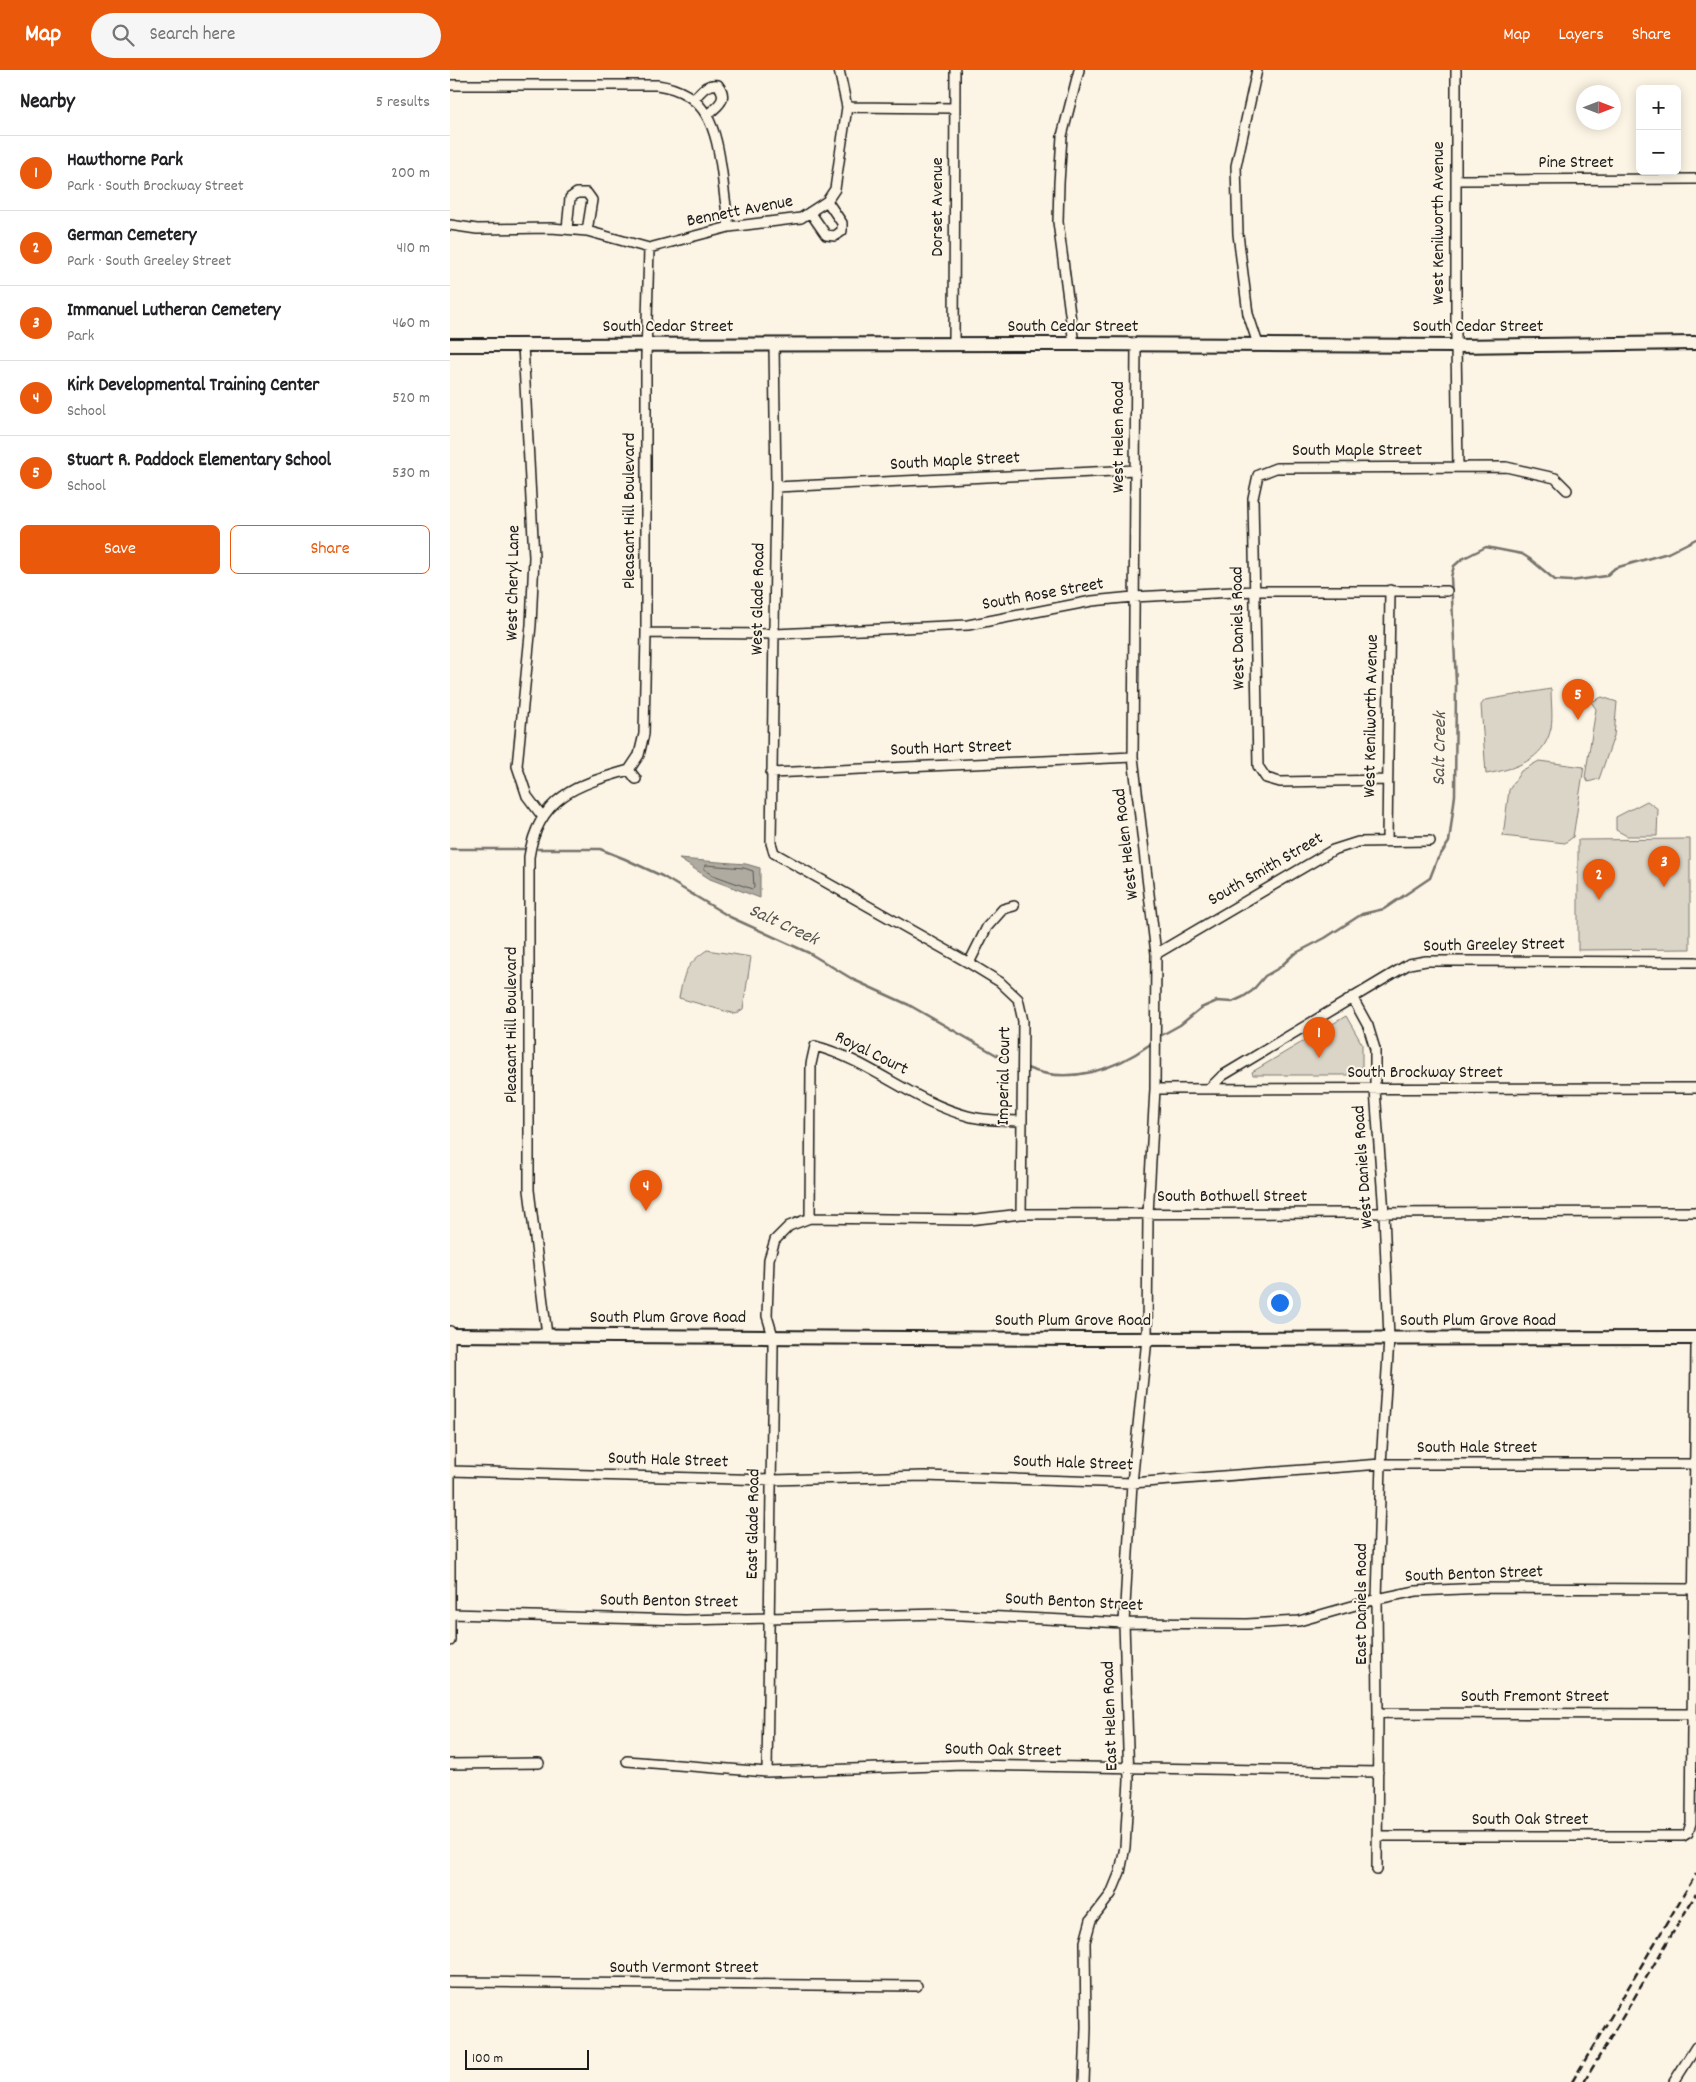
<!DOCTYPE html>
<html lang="en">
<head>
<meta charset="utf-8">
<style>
	:root { --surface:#fff; --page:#f6f6f6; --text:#202124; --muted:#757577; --line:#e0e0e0; --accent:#ea580c }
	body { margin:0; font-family:Dekko,sans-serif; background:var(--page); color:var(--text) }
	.controls { position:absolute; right:15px; top:15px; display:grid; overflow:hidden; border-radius:8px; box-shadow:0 2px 12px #0003 }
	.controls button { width:45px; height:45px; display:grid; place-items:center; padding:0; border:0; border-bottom:1px solid var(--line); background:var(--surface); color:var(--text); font:25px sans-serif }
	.compass { position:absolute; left:1126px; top:15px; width:45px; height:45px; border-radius:50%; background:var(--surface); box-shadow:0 2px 12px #0003; rotate:90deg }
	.scale { position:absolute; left:15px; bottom:12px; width:124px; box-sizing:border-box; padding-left:5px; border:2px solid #1c1c1c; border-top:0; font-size:14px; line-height:18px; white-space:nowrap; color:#1c1c1c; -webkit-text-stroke:4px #fcf5e5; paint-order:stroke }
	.you { position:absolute; left:829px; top:1232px; width:18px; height:18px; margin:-12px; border:4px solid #fff; border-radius:50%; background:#1a73e8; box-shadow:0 0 0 8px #1a73e833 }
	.badge { display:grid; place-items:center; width:32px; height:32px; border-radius:50%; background:var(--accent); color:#fff; font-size:16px; font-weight:700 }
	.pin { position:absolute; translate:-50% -41px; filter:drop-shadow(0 1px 2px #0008) }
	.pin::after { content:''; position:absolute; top:26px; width:18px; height:15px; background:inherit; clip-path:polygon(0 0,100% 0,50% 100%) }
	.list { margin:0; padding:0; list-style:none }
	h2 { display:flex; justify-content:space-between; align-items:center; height:65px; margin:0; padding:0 20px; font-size:21px }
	h2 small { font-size:16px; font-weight:400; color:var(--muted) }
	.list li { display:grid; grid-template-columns:32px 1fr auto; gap:15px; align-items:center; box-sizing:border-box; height:75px; padding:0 20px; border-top:1px solid var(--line) }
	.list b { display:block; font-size:19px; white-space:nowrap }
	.list p { margin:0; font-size:16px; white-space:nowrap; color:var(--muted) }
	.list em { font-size:16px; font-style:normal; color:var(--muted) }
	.actions { display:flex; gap:10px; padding:15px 20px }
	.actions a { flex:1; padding:11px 0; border:1px solid var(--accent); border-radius:8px; text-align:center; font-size:18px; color:var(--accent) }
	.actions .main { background:var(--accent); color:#fff }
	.icon { flex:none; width:28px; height:28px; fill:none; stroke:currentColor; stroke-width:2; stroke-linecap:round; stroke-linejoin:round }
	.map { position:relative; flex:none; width:1246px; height:2012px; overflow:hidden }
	header { display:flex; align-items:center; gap:30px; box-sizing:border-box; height:70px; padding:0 25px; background:var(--accent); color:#fff }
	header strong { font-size:24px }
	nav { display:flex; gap:28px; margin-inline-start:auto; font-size:18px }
	.search { width:350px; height:45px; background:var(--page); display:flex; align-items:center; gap:12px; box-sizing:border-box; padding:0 18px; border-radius:28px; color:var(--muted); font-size:19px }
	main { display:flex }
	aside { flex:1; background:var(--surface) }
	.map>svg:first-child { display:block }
	.green { fill:#dbd5c8; stroke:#7c7872 }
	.water { fill:#b0aba1; stroke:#75726c }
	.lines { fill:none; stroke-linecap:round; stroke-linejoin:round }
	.shore { stroke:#575551; stroke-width:1 }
	.stream { stroke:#75726c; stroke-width:2.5 }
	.street-casing { stroke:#1c1c1c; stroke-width:12 }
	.secondary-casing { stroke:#1c1c1c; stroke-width:16 }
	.street { stroke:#fcf5e5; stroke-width:9 }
	.secondary { stroke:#fcf5e5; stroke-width:12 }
	.rail { stroke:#1c1c1c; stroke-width:2.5; stroke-dasharray:8 4; stroke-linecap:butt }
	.labels { text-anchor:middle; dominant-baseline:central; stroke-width:4; stroke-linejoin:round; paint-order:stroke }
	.street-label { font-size:18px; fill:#1c1c1c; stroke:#fcf5e5 }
	.water-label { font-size:19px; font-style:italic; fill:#575551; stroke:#fcf5e5 }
</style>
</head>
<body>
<header>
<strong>Map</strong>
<div class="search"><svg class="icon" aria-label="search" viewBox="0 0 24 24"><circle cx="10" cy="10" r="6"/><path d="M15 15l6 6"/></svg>Search here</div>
<nav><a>Map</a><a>Layers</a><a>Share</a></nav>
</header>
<main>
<aside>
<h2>Nearby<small>5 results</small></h2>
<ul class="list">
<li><span class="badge">1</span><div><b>Hawthorne Park</b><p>Park · South Brockway Street</p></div><em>200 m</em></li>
<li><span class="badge">2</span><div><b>German Cemetery</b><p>Park · South Greeley Street</p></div><em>410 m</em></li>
<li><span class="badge">3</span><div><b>Immanuel Lutheran Cemetery</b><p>Park</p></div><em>460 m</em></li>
<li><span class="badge">4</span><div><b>Kirk Developmental Training Center</b><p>School</p></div><em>520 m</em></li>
<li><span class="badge">5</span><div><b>Stuart R. Paddock Elementary School</b><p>School</p></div><em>530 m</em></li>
</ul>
<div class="actions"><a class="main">Save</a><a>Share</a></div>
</aside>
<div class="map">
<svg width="1246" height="2012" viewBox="0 0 1246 2012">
	<rect width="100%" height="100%" fill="#fcf5e5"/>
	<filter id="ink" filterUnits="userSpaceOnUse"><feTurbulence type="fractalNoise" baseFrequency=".02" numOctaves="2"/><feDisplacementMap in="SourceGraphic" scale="10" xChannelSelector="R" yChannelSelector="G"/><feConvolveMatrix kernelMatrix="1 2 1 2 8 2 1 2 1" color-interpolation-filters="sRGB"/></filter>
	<g filter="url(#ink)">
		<path class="green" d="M1101,619C1101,632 1103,646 1101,658C1094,691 1064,699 1036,704L1031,635L1035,630Z
			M1152,627L1167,632L1164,666L1149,709L1138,712L1135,707L1146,639L1141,632Z
			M1089,691L1134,697L1123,767L1115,773L1053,766L1059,720L1071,701Z
			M1197,731L1208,739L1207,766H1177L1166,760V747Z
			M1240,769V879L1128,880V770Z
			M257,880L301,887L293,939L285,944L229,928C234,903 235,895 257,880Z
			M896,946L912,974V1005H803L802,1002Z"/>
		<path class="water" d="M229,789L296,794L310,798V828L260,809Z"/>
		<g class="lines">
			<path class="shore" d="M256,795L294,798L303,801L304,818L302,819L263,805L254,799Z"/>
			<path class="stream" d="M0,779H74
				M88,779H150L175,789L212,806L280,847L359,883L404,910L459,935L557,991
				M712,965L730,955L751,938L767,931L782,932L793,927L802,921L815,906L829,898L844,884L875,868L912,844L934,839L980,808L987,790L999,772L1005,725L1006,613L1001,507L1004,496L1012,489L1036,477L1072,484L1080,489L1105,510L1121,511L1156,506L1165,498L1218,483L1246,469
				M577,998C618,1015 665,1000 699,975"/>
			<defs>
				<path id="street" d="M807,0L786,96L788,164L798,244L808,274
					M1006,0V276L1008,397
					M0,15H207C258,22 266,59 272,103C274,121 276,139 279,157
					M243,30C251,22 256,13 268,15C279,29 268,36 257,45
					M397,37L505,38
					M1006,110L1246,109
					M360,142L376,165L385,166L392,161V153L377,131
					M0,155L27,159L101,158L137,161L199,178L279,157L351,148L377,131L385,119L397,37L389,0
					M117,159L120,128L127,123H137L142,130L137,161
					M624,274L608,152L609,113L612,66L629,0
					M73,275L84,487L81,555L67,696L77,726L92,746
					M324,275L326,417L321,773L324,783L519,893L550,912L568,929L573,951L571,1144
					M504,275L505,0
					M326,417L685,400
					M196,563L325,564L518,555L642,531L683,527L805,521H997
					M179,700L186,709
					M321,703L683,687
					M937,710L830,712L816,708L808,696L803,428L808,405L826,398L1056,397L1105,408L1117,420
					M937,771L940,520
					M706,884L883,780L908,772L980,771
					M519,893L537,857L553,839L564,836
					M902,927L918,956L925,979V1020L934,1143L939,1269L931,1394L927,1529L928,1643L927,1800
					M705,1019L1246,1018
					M759,1019L772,1006L959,894L976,891H998L1246,892
					M360,1148L361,994L365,976C419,990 463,1032 518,1046C534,1051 554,1050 571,1051
					M97,1265L79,1120V787C88,727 126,715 179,700L189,685L194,664L196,563V287L199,178
					M0,1401L322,1410L474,1406L682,1413L931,1394H1244
					M0,1544L235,1550L492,1544L674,1553L797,1554L849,1551L927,1529L966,1521L1034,1518L1243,1519
					M0,1571V1261
					M928,1643L1242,1644
					M177,1691L317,1702L514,1695L928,1702
					M0,1694L89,1693
					M317,1702L323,1279V1266L317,1246L319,1189L325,1170L339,1156L360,1148L519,1150L571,1144L1246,1142
					M927,1766H1233L1238,1763L1241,1753L1246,1277
					M0,1912L467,1916
					M634,2012L636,1958L635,1872L641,1850L661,1824L670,1802L675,1777L679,1710L674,1553L682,1413L697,1269L698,1144L705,1019L706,884L683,687L686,275
					M1224,2012L1246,1977"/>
				<path id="secondary" d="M0,275L624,274L1006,276L1246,273
					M0,1265L624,1269L1246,1268"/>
			</defs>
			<use href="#street" class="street-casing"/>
			<use href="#secondary" class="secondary-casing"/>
			<use href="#street" class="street"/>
			<use href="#secondary" class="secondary"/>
			<path class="rail" d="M1122,2012L1246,1804
				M1134,2012L1246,1824"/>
		</g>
	</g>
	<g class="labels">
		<g class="street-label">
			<text x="1126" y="93">Pine Street</text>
			<text transform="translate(488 137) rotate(-90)">Dorset Avenue</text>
			<text transform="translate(290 142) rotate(-11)">Bennett Avenue</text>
			<text transform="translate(989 153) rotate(-90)">West Kenilworth Avenue</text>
			<text x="218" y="257">South Cedar Street</text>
			<text x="623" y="257">South Cedar Street</text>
			<text x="1028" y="257">South Cedar Street</text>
			<text transform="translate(669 367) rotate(-90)">West Helen Road</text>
			<text x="907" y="381">South Maple Street</text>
			<text transform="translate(505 392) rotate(-3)">South Maple Street</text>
			<text transform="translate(180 441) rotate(-90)">Pleasant Hill Boulevard</text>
			<text transform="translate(64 513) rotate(-89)">West Cheryl Lane</text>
			<text transform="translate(593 525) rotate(-10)">South Rose Street</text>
			<text transform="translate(309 529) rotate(-89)">West Glade Road</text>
			<text transform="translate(789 558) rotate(-91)">West Daniels Road</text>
			<text transform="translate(922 646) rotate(-89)">West Kenilworth Avenue</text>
			<text transform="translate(501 679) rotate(-2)">South Hart Street</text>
			<text transform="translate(677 774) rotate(-97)">West Helen Road</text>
			<text transform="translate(816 800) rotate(-30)">South Smith Street</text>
			<text transform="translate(1044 876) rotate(-1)">South Greeley Street</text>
			<text transform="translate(62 955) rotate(-90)">Pleasant Hill Boulevard</text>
			<text transform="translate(421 984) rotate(26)">Royal Court</text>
			<text x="975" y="1003">South Brockway Street</text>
			<text transform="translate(555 1006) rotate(-89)">Imperial Court</text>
			<text transform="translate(914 1097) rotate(-94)">West Daniels Road</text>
			<text x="782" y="1127">South Bothwell Street</text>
			<text x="218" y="1248">South Plum Grove Road</text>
			<text x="623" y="1251">South Plum Grove Road</text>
			<text x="1028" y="1251">South Plum Grove Road</text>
			<text x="1027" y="1378">South Hale Street</text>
			<text transform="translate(218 1391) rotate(2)">South Hale Street</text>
			<text transform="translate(623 1394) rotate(2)">South Hale Street</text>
			<text transform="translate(304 1454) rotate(-89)">East Glade Road</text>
			<text transform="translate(1024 1505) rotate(-2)">South Benton Street</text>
			<text transform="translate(219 1532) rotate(1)">South Benton Street</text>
			<text transform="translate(624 1533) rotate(3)">South Benton Street</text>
			<text transform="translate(912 1534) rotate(-90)">East Daniels Road</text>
			<text x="1085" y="1627">South Fremont Street</text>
			<text transform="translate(661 1646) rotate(-92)">East Helen Road</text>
			<text transform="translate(553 1681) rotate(1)">South Oak Street</text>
			<text x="1080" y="1750">South Oak Street</text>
			<text x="234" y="1898">South Vermont Street</text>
		</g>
		<g class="water-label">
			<text transform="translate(991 679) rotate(-89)">Salt Creek</text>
			<text transform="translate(333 856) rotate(25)">Salt Creek</text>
		</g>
	</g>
</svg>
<div class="controls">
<button>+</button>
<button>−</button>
</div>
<svg class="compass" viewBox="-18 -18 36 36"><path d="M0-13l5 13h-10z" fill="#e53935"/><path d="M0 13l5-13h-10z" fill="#757577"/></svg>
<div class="scale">100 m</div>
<div class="you"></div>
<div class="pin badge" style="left:869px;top:988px">1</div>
<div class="pin badge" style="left:1149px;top:830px">2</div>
<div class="pin badge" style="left:1214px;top:817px">3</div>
<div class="pin badge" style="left:196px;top:1141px">4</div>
<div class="pin badge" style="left:1128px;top:650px">5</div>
</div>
</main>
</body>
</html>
